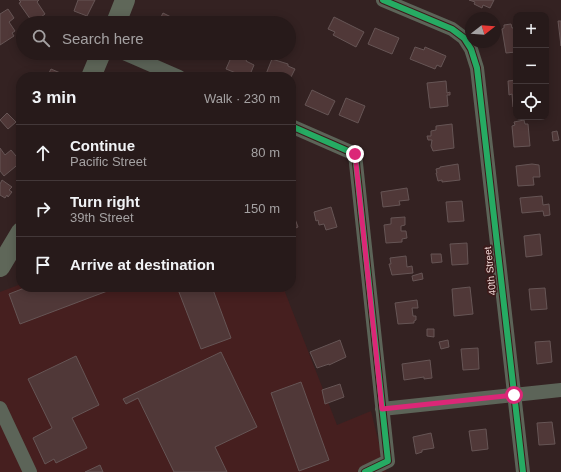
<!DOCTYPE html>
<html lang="en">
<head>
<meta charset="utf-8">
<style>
	:root { --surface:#271a1a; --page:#2f2323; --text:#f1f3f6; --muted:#a4a1a2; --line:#433839 }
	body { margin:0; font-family:Arial,sans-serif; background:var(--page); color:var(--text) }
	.controls { position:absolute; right:12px; top:12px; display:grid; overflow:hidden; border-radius:8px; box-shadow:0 2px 10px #0003 }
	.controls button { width:36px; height:36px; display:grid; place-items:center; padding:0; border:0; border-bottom:1px solid var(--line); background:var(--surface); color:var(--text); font:20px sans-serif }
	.compass { position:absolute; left:465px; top:12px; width:36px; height:36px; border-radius:50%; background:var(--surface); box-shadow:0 2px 10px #0003; rotate:73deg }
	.stop { position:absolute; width:12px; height:12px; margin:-9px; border:3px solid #db2777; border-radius:50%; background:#fff }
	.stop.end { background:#db2777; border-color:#fff; box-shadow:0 1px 4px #0008 }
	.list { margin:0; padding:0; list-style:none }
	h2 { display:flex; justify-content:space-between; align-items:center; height:52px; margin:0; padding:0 16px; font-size:17px }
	h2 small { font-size:13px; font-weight:400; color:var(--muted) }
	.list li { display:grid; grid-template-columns:26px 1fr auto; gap:12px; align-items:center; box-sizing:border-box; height:56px; padding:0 16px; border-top:1px solid var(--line) }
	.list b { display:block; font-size:15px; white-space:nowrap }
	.list p { margin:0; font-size:13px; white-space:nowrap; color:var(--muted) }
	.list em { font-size:13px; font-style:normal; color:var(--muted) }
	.icon { flex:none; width:22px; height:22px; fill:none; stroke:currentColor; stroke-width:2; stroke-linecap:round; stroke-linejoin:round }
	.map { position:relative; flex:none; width:561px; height:472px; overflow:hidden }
	.search { position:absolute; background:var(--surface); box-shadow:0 2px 10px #0003; left:16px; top:16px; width:280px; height:44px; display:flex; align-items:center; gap:10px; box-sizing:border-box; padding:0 14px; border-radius:22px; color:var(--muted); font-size:15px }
	.panel { position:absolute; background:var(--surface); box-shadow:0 2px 10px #0003; left:16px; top:72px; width:280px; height:220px; border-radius:16px }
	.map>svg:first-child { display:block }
	.built { fill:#461f1f }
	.building { fill:#503838; stroke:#655 }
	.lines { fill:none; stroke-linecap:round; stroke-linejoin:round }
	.street { stroke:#5c6458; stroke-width:14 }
	.secondary { stroke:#5f6759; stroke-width:20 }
	.cycleway-casing { stroke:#3c1a1a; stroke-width:8 }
	.cycleway { stroke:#26ab63; stroke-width:6 }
	.route { stroke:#db2777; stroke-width:5 }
	.labels { text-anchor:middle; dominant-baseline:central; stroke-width:3.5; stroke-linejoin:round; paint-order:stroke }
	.street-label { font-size:10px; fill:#f1d9d7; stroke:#3c1a1a }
</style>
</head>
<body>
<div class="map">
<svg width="561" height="472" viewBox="0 0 561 472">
	<rect width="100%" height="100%" fill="#342222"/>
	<path class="built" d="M21,284V287H283L337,425L371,411L386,472H0V292Z"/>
	<path class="building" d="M19,0H39L37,2L45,14L33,23L19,3L21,2Z
		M78,0H95L87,16L74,11Z
		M469,0H494L490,8L483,5L482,8L474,4L475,2Z
		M8,9L14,18L9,22L15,31L12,33L14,36L0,45V14Z
		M163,13L175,19L173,23H158Z
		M334,17L364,32L356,47L333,35L335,32L328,29Z
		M558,21H561V46Z
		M511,24L512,28L516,27V52L506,53L502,29L504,28V25Z
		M375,28L399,38L392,54L368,44Z
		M415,47L424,50L425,47L446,56L441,67L437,65L435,69L410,59Z
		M233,53H242L249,56L246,61L254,65L249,77H246L226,69Z
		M272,59L288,64V66L295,69L291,77H273L266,74Z
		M51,69L65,75L64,77H47Z
		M516,80V107H513L512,94L509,95L508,81Z
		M446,81L447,93L450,92V95H447L448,106L430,108L427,83Z
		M312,90L335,101L328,115L305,105Z
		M346,98L365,106L358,123L339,115Z
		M7,113L16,122L8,129L0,120Z
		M524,120L525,124H528L530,146L514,147L512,126L515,125L514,122Z
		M452,124L454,148L433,151L431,146L432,140H428L427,136H431V131L436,130V126Z
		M557,131L559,140L553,141L552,132Z
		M0,148L5,155L11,150L21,162L4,176L0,171Z
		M458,164L460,180L442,182V180L438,181L436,173H437L436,169L440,168V167Z
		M532,164L539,165L540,177H533L534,185L518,186L516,166Z
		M2,180L12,187L9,190L12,192L8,197L7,195L5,198L0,195V184Z
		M407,188L409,200L399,201L400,205L383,207L381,192Z
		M542,196L543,205L549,204L550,215L544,216L543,211L522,213L520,198Z
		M462,201L464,221L448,222L446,202Z
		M331,207L337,227L326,230L324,224L319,225L318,220L316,221L314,212Z
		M291,211H292L298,227L291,230Z
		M405,217V225L401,226V231H406L407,238L402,239V242L386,243L384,225L391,224V218Z
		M540,234L542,255L526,257L524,236Z
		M467,243L468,264L452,265L450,244Z
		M431,254H441L442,262L432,263Z
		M406,256L407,267L412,266L413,273L392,275L389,264H391L390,258Z
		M422,273L423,279L413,281L412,276Z
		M27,287H118L20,324L9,294Z
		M177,287H212L231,338L201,349Z
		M470,287L473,314L454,316L452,289Z
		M545,288L547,309L531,310L529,289Z
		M417,300L418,308H412L413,316H416V320L414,321V323L398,324L395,303Z
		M427,329H434V337L427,336Z
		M340,340L346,357L329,365V364L317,368L310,352Z
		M448,340L449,347L441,349L439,342Z
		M550,341L552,362L537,364L535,342Z
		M478,348L479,369L463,370L461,349Z
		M221,352L257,427L215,447L227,472H174L138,398L126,404L123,399Z
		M76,356L99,405L72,418L87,448L56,463L54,459L45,464L33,438L52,428L28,379Z
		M430,360L432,378L424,379V377L404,380L402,364Z
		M301,382L329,460L299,471L271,393Z
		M340,384L344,397L325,404L322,390Z
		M552,422L555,444L539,445L537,423Z
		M486,429L488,449L472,451L469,431Z
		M431,433L434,448L422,450V452L416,454L413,437Z
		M100,465L103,472H85Z"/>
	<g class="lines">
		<path class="street" d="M383,0L452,29L464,38L471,49L477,68L523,472
			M124,53L179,77
			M291,126L355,154L388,461L365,472
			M0,408L30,472
			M382,409L561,390"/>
		<path class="secondary" d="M116,23L125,0
			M91,77L101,53
			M0,267L21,232"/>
		<defs>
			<path id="cycleway" d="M383,0L452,29L464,38L471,49L477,68L523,472
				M291,126L355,154L388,461L365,472"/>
		</defs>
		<use href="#cycleway" class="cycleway-casing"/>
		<use href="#cycleway" class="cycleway"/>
	</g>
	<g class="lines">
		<path class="route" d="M355,154L382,409L514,395"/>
	</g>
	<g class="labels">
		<g class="street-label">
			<text transform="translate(490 271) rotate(-96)">40th Street</text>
		</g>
	</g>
</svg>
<div class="controls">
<button>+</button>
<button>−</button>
<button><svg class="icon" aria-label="locate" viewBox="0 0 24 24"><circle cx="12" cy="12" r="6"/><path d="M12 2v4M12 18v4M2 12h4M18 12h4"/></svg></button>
</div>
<svg class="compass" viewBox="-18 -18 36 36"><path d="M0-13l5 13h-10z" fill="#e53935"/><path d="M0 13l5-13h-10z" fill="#a4a1a2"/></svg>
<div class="stop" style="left:514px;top:395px"></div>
<div class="stop end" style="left:355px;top:154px"></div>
<div class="search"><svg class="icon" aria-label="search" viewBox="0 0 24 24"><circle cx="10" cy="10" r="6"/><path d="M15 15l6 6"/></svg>Search here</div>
<section class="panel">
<h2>3 min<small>Walk · 230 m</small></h2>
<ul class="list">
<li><svg class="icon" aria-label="ahead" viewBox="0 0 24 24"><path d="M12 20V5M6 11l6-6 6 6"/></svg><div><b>Continue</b><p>Pacific Street</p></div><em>80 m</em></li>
<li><svg class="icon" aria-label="right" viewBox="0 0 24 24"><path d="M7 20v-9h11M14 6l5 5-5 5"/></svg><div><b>Turn right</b><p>39th Street</p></div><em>150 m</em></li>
<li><svg class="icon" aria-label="arrive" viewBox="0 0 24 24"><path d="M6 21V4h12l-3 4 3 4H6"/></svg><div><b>Arrive at destination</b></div></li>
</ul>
</section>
</div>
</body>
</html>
